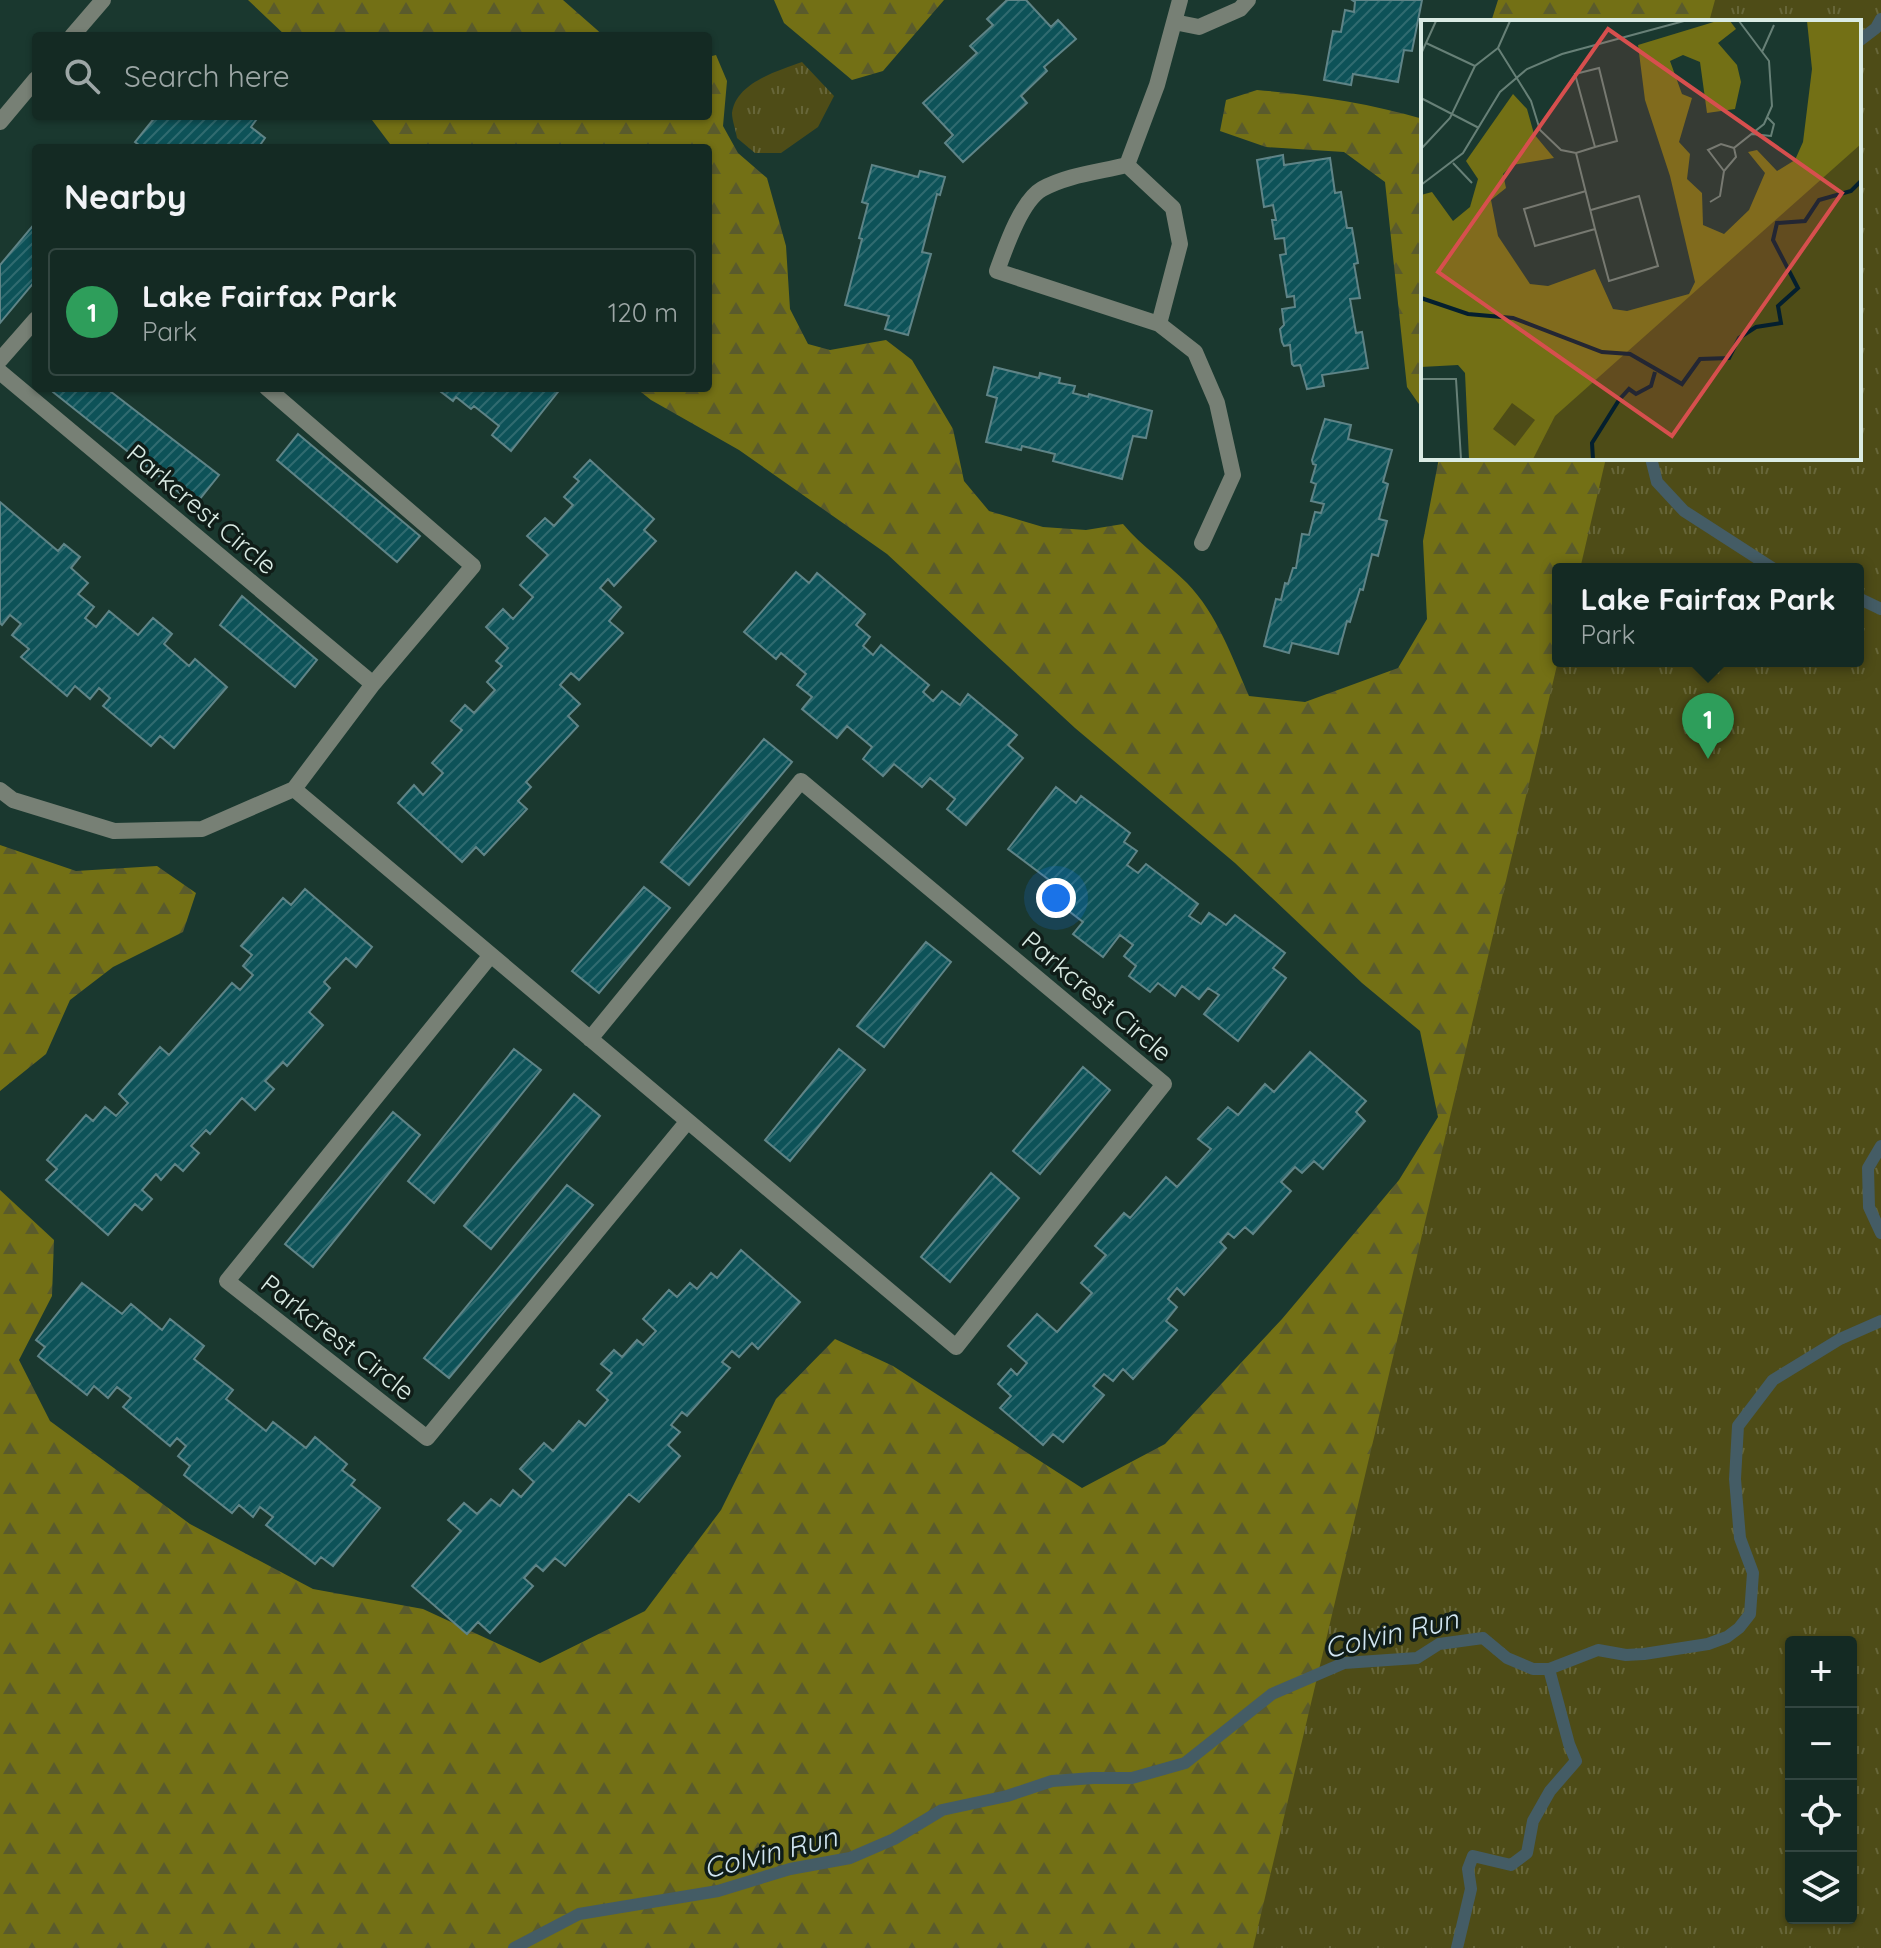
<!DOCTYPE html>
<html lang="en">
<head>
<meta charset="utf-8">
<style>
	:root { --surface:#142a23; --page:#213630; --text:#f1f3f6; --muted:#9da7a6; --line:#334641; --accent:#95b2f1 }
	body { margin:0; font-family:Quicksand,sans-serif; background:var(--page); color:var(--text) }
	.controls { position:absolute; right:24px; bottom:24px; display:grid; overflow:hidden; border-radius:8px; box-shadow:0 2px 6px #0004 }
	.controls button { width:72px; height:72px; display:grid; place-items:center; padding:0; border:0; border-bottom:2px solid var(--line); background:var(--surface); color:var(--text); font:40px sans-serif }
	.you { position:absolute; left:1056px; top:898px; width:28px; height:28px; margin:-20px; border:6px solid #fff; border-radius:50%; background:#1a73e8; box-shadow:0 0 0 12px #1a73e833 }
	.badge { display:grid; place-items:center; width:52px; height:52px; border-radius:50%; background:var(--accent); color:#fff; font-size:26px; font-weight:700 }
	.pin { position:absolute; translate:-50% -66px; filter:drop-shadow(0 2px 4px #0008) }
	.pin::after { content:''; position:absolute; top:42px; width:28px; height:24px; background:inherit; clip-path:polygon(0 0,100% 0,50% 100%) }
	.popup { position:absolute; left:1552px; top:563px; width:312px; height:104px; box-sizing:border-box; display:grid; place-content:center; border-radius:8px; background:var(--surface); filter:drop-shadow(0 2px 6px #0005); font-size:26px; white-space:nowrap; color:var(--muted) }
	.popup b { font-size:30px; color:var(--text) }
	.popup::after { content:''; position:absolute; left:50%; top:100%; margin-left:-16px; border:16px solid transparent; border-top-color:var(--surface) }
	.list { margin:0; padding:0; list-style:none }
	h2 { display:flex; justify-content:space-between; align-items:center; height:104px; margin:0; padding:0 32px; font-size:34px }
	h2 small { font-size:26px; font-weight:400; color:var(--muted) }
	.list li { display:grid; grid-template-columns:52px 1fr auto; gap:24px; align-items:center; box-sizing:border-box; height:128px; margin:0 16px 16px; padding:0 16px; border:2px solid var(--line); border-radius:8px }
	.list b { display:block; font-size:30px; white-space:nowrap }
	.list p { margin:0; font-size:26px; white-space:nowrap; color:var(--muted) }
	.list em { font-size:26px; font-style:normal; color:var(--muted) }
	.icon { flex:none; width:44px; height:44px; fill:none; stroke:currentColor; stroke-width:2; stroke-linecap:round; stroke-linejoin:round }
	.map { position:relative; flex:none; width:1881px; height:1948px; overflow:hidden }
	.search { position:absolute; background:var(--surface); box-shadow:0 2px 6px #0004; left:32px; top:32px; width:680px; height:88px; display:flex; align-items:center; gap:20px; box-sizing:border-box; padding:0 28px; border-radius:8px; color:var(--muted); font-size:30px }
	.panel { position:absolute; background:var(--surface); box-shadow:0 2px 6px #0004; left:32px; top:144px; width:680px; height:248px; border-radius:8px }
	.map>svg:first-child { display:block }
	.forest { fill:url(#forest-firs); fill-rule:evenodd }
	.park { fill:url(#park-tufts); fill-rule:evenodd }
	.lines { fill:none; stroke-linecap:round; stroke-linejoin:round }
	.stream { stroke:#445c65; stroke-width:12 }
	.building { fill:url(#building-hatch); stroke:#5f8487; stroke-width:2 }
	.street { stroke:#778075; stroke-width:16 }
	.labels { text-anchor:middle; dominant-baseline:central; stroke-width:7; stroke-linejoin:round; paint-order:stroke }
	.street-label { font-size:26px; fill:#daebe4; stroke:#101d18 }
	.water-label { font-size:28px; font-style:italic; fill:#d1e5f1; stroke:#101d18 }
	.inset-river { fill:none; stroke:#041f2e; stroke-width:4 }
	.inset-road { fill:none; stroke:#678077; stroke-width:2 }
	.view { fill:#d74f4e; fill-opacity:0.15; stroke:#d74f4e; stroke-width:4 }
	.inset-edge { fill:none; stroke:#daebe4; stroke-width:4 }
</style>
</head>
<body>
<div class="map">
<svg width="1881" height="1948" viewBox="0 0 1881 1948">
	<defs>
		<pattern id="forest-firs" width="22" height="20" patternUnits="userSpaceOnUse" patternTransform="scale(2)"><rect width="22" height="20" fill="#737015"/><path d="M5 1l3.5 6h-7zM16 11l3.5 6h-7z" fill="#5a5b2c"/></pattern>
		<pattern id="park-tufts" width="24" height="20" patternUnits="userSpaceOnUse" patternTransform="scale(2)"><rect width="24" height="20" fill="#4e4c17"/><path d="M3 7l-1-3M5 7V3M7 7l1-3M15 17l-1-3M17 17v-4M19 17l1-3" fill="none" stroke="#676639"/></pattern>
		<pattern id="building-hatch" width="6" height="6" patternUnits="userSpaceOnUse" patternTransform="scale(2)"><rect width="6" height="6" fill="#0d5258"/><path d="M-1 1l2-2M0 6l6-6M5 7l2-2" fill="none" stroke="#306b70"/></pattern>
	</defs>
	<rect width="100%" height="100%" fill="#1a382f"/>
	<path class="forest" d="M248,0H563L604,36H286Z
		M774,0H944L883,71L852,80L784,23Z
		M1498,0H1881V1948H0V1190L54,1240L52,1296L19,1360L50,1421L190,1524L313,1589L423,1609L540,1663L645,1611L721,1510L776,1399L835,1339L893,1366L1082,1488L1165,1444L1282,1319L1399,1180L1438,1117L1420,1031L1362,983L1235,863L1075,728L887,554L739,450L651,400L636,388H708V148H393L369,116H708V57L716,55L727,81L723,126L738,153L767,178L786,246L790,309L808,344L830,350L886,340L912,360L953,429L964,481L989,511L1043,527L1086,530L1123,524C1142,547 1166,562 1187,583C1217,614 1232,657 1249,696L1305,702L1398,668L1427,619L1423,541L1439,458H1859V22H1491ZM1558,569H1858V661H1558ZM1791,1642H1851V1918H1791Z
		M1257,90C1315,95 1368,103 1423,119V410L1407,387L1385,182L1344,152L1266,147L1220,131L1226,100Z
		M0,845L76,871L157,866L196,893L183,932L113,967L70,1000L46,1054L0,1091Z"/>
	<path class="park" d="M1715,0H1881V1948H1253L1558,661H1858V569H1580L1606,458H1859V22H1709ZM1791,1642H1851V1918H1791Z
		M802,62L834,96L818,127L781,153H755L737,138C736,131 732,120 732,113C736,82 778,71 802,62Z"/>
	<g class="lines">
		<path class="stream" d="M1859,41L1876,28L1881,19
			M1651,458L1657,482L1684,511L1774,569
			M1858,598L1881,609
			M1881,1146L1868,1168L1869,1207L1881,1233
			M514,1948L579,1914L718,1891L790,1869L850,1858L894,1839L942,1810L1007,1796L1052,1781L1093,1778H1132L1185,1763L1272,1694L1344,1663L1417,1658L1439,1644L1483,1638L1507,1658L1533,1669H1549L1598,1650L1626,1655L1644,1654L1708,1644L1727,1637L1739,1628L1750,1614L1753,1573L1740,1538L1735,1479L1738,1426L1773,1380L1840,1339L1881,1321
			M1457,1948L1471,1889L1468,1869L1473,1856L1511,1865L1527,1853L1533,1821L1550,1791L1576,1761L1569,1744L1549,1669"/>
	</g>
	<path class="building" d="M1007,0H1026L1051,27L1058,20L1076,39L1044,67L1047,71L1021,96L1027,103L963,162L945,143L953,135L923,103L977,53L970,46L993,25L987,19Z
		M1352,0H1422L1412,51L1404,50L1398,82L1353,74L1351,85L1324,80L1333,31L1341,32L1345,10L1354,12L1355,2Z
		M156,116H259L251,127L265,138L258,148H143L135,142Z
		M1283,155L1284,165L1330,158L1335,193L1341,192L1347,228H1352L1358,263L1354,264L1360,298L1350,299L1356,333L1362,332L1368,368L1322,375L1324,386L1307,389L1300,365L1294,366L1292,364L1290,345L1284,346L1282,342L1280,329L1284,325L1282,309L1295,307L1294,296L1287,297L1280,255L1286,254L1284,238L1275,239L1272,220H1276L1273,205L1264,207L1257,160Z
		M872,165L918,177L920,171L945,177L940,195L937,194L922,252L931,254L908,335L885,329L889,316L845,305L862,239L859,238L868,204L862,202Z
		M36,222V280L0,323V265Z
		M994,367L1039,378L1040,373L1060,378L1059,383L1075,386L1073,393L1088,397L1089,394L1152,411L1146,438L1133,436L1122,479L1053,461L1055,454L1022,446L1021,450L986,442L997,398L987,395Z
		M55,388H106L219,475L195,505L53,392Z
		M436,388H561L511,451L492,435L499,426L474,406L471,409L456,397L453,401Z
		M1325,419L1351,425L1348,439L1392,450L1383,482L1388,484L1379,519L1387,521L1378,556L1372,554L1363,590L1360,589L1350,622L1347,621L1338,654L1292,643L1289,653L1264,646L1276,599L1281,600L1285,583L1288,584L1293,568H1296L1302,534L1309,535L1315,512L1321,513L1324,504L1311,501L1316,484L1311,482L1316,465L1313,464L1312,460Z
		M298,434L420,536L397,562L277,460Z
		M590,460L654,519L644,530L656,541L614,586L608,579L600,588L621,607L609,621L623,633L579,680L571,673L560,685L580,704L568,716L578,726L526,782L531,787L518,801L527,809L484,855L476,847L462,862L398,803L414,785L423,795L443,773L432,763L462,730L451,721L465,705L474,713L495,690L487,682L502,666L496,661L508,648L486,627L503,609L513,619L533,597L520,585L548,555L527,536L545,518L554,526L573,505L564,497L579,481L574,477Z
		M0,502L58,551L64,544L80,557L71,568L88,583L78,594L94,607L85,618L96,627L109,611L138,635L153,618L172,634L164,644L189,666L195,659L227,687L174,748L160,736L151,746L103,706L110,698L99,688L90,699L75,686L67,696L21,657L29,649L12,635L21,624L10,615L2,625L0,623Z
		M796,572L809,583L817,573L865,614L856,625L870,637L863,646L873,655L881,645L929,685L923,692L933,701L942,691L960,705L968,694L1017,735L1008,745L1023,758L966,825L947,809L955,799L930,778L922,787L894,764L883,776L863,759L872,747L847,726L837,738L802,709L812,697L797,685L806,674L781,653L776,659L744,632Z
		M242,596L317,660L295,687L220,625Z
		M764,739L792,762L689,885L661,862Z
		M1056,787L1076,803L1081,796L1130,833L1124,842L1137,851L1127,865L1138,873L1146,864L1198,904L1189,916L1201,924L1209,913L1226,925L1235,915L1285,953L1273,968L1286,978L1238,1041L1204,1014L1219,995L1208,988L1199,999L1182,986L1175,996L1158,983L1150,992L1129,976L1136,966L1124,956L1133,945L1120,935L1103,957L1073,934L1083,922L1061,905L1069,895L1008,849Z
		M644,887L670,908L599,993L572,971Z
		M305,889L372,947L356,967L346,958L324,982L330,988L309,1012L323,1025L287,1066L283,1062L265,1081L274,1089L255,1110L242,1098L210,1134L206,1130L191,1146L199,1153L183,1171L175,1164L161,1180L156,1174L142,1190L152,1199L142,1210L135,1204L108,1235L46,1180L57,1169L47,1160L86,1115L93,1121L105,1107L116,1116L128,1103L119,1094L160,1047L169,1055L232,983L240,990L253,975L243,966L252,955L241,946L283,898L291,905Z
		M926,942L951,962L884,1047L857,1026Z
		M514,1049L541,1070L434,1203L408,1181Z
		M839,1049L865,1070L790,1161L765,1140Z
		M1310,1052L1366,1101L1356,1112L1365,1121L1323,1169L1314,1161L1302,1173L1295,1167L1281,1182L1291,1191L1253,1234L1245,1227L1234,1238L1228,1233L1220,1242L1226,1248L1184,1295L1177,1288L1168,1299L1177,1307L1166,1321L1177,1330L1133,1379L1123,1369L1113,1381L1104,1374L1093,1386L1104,1395L1063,1442L1053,1434L1043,1445L1000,1408L1011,1396L998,1384L1011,1369L1017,1375L1027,1363L1008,1346L1037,1314L1057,1332L1092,1293L1081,1283L1106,1255L1095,1246L1124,1213L1130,1218L1166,1177L1177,1187L1211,1149L1198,1139L1228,1107L1238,1115L1265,1084L1274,1092Z
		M1083,1067L1110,1090L1040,1174L1013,1151Z
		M574,1094L600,1116L491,1249L464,1226Z
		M393,1112L420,1135L313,1267L285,1244Z
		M991,1173L1019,1198L950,1282L921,1257Z
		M567,1185L593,1205L449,1378L424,1358Z
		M741,1250L800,1302L758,1349L752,1343L739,1357L732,1351L722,1362L730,1368L687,1416L682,1412L671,1425L680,1432L668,1445L680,1456L639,1502L629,1494L565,1566L555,1558L543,1571L536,1565L524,1578L533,1586L490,1633L478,1622L467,1634L412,1586L461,1531L448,1520L464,1503L477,1514L491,1499L500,1506L513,1490L521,1497L534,1482L520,1469L544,1443L553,1451L579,1421L585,1426L608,1400L597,1390L612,1373L601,1364L614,1350L622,1357L637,1340L643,1345L656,1331L643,1319L669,1290L677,1297L690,1283L697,1289L711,1273L717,1278Z
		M82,1283L122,1314L131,1304L162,1330L170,1319L204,1346L194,1359L233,1390L226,1399L266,1431L273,1422L306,1448L315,1437L347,1464L342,1470L355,1480L351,1485L380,1508L333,1566L321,1557L315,1564L266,1525L273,1517L260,1507L253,1517L239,1505L232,1513L184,1475L190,1466L178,1456L186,1446L177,1438L170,1446L123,1407L131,1398L117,1387L108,1398L94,1386L87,1395L38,1356L45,1347L36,1340Z"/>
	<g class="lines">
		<path class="street" d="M1180,0L1157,85L1127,165L1173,208L1180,244L1159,324L1195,352L1217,403L1233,475L1202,543
			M1174,22L1199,27L1240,9L1248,0
			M72,36L103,0
			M0,122L36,79
			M1127,165C1099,172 1067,175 1042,189C1021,201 1005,249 997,271L1159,324
			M0,360L36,319
			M0,372L373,684L294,789L202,829L114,831L13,800L0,790
			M267,388L473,566L373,684
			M294,789L956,1347L1164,1084L801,781L590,1039
			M491,955L227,1281L427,1438L687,1122"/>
	</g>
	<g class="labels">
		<g class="street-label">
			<text transform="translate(202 509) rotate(40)">Parkcrest Circle</text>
			<text transform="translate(1097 996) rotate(40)">Parkcrest Circle</text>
			<text transform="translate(338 1337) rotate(38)">Parkcrest Circle</text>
		</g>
		<g class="water-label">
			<text transform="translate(1391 1633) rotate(-13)">Colvin Run</text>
			<text transform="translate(770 1852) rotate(-14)">Colvin Run</text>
		</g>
	</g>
	<g transform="translate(1421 20)">
		<rect width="440" height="440" fill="#1a382f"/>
		<path d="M296,1H309L315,9L297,23L316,45L320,62L314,89L286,93L279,42L262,35L249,41L261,74L271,78L258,122L269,134L266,159L281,173L282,205L303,214L328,190L344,153L327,132L336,130L356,151L374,140L382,122L391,49L386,1H440V439H48L44,353L37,345L0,347V175L11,172L32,201L49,187L57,159L45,141L92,74L106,89L113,114L133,138L91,145L82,154L85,168L70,180L77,216L109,264L127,266L174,249L192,289L206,291L268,274L274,262L249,156L224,80L217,25Z" fill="#737015"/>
		<path d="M440,124V439H112L134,396Z" fill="#4e4c17"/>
		<path d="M91,383L114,400L94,426L72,409Z" fill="#4e4c17"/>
		<path class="inset-river" d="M0,278L47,294L92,298L181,332L209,334L261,364L279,339L308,338L318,318L335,307L360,303L357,286L377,268L352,220L356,203L384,201L398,180L430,171L440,161M172,439L171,423L198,380L208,369L215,374L230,366L234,352"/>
		<path class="inset-road" d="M5,23L54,46M77,28L110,81L119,110L140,130L155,133L174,127L154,54L178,48L196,121L174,127M77,28L89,1M341,32L353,5M0,34L15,1M0,78L58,108M331,114L350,116L353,104L346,97M0,129L29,98L54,46L77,28M155,133L174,209L188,261L237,246L218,176L170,190M32,143L51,163M303,151L287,130L300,124L313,128M0,165L42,133L79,72L106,49L141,34L263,1M165,171L103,189L114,226L174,209M289,182L299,176L303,151L315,137L313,128L343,104L351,86L348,41L318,1M0,359H35L40,439"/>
		<path class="view" d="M187,9L421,173L251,416L17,252Z"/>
		<rect width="440" height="440" class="inset-edge"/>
	</g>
</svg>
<div class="controls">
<button>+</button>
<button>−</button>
<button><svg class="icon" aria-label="locate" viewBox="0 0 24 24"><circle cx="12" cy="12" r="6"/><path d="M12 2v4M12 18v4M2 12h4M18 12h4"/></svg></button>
<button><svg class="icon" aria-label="layers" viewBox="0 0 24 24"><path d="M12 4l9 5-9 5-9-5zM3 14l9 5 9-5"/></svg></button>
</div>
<div class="you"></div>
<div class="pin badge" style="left:1708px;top:759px;background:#2e9e5b">1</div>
<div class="popup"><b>Lake Fairfax Park</b>Park</div>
<div class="search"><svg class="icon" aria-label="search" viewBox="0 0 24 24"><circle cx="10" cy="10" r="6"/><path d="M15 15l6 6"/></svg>Search here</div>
<section class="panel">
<h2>Nearby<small></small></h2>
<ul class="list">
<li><span class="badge" style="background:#2e9e5b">1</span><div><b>Lake Fairfax Park</b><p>Park</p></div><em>120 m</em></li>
</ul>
</section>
</div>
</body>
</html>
